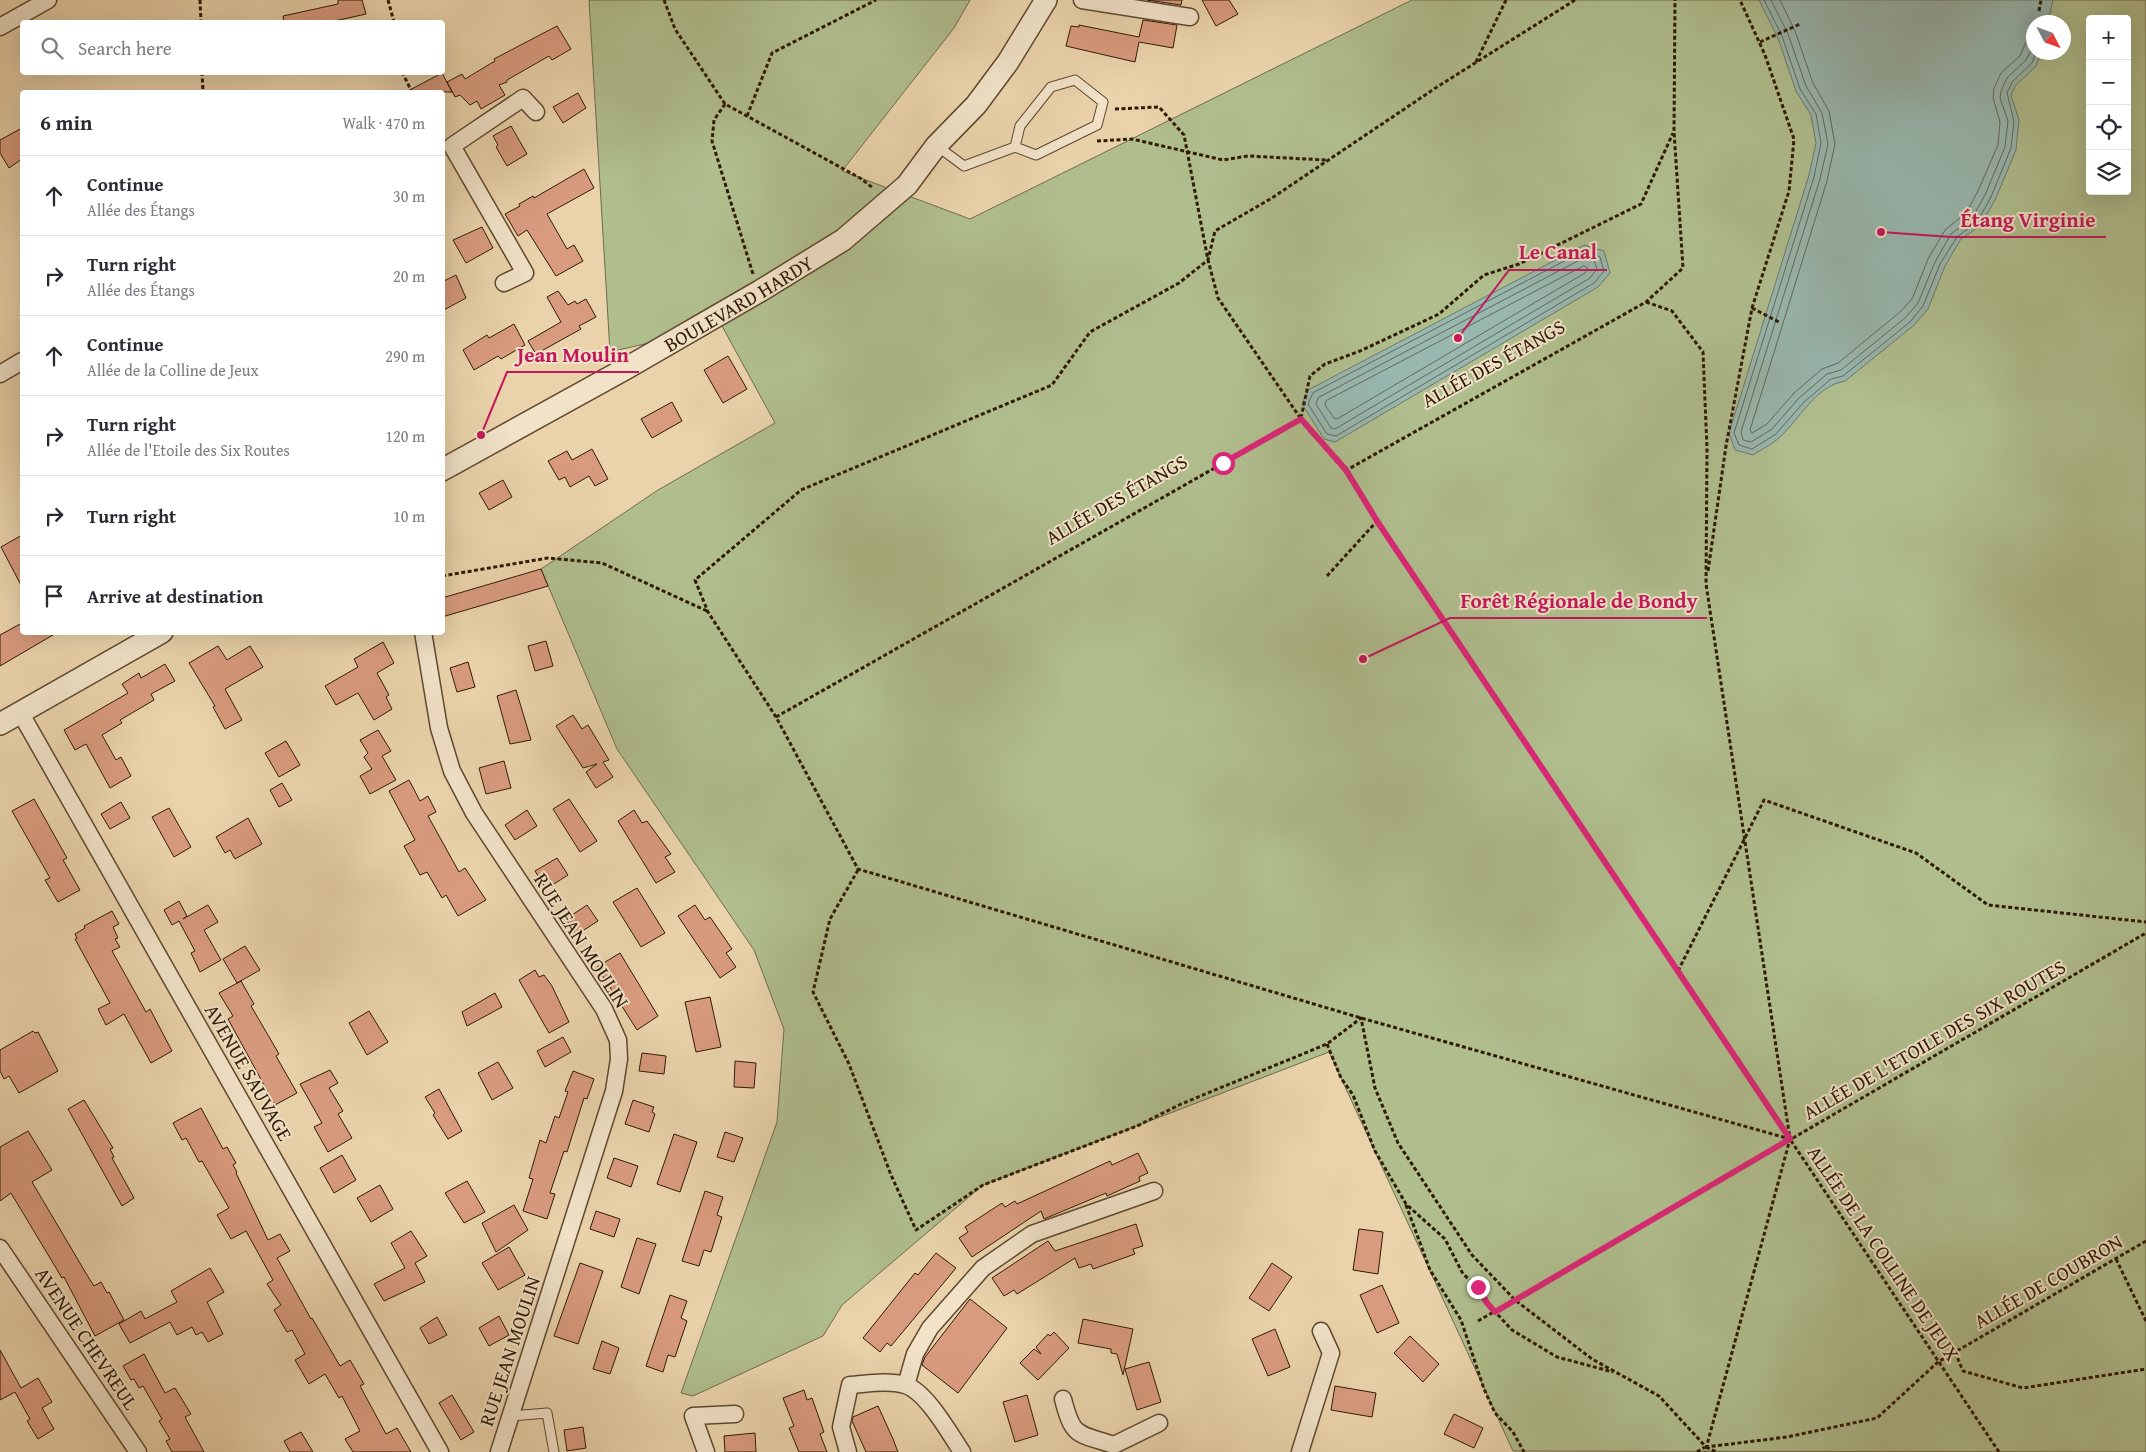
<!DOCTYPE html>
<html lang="en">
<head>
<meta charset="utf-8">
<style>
	:root { --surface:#fff; --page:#f2f2f3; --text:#2b2b33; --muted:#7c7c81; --line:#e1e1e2 }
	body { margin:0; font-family:"Gentium Book Plus",serif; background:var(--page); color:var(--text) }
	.controls { position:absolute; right:15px; top:15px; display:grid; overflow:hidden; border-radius:5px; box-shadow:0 5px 20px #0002 }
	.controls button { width:45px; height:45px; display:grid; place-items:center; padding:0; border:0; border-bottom:1px solid var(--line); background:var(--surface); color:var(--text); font:25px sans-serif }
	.compass { position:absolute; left:2026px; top:15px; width:45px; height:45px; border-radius:50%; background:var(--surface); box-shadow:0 5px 20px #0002; rotate:131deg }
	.stop { position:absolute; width:15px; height:15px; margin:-11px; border:4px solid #db2777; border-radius:50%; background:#fff }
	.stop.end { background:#db2777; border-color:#fff; box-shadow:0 1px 5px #0008 }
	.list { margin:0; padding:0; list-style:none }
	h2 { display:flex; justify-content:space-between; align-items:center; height:65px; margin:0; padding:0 20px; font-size:21px }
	h2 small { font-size:16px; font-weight:400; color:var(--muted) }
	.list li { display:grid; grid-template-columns:32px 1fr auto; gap:15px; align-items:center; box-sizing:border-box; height:80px; padding:0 20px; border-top:1px solid var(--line) }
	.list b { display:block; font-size:19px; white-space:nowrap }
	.list p { margin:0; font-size:16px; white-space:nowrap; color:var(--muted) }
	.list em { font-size:16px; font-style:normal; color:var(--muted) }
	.icon { flex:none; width:28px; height:28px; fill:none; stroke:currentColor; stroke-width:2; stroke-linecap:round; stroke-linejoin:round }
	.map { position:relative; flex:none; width:2146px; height:1452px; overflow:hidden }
	.search { position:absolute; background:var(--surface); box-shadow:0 5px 20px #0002; left:20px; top:20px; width:425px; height:55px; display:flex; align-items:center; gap:12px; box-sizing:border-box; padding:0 18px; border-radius:5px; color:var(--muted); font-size:19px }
	.panel { position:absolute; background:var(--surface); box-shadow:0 5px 20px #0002; left:20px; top:90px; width:425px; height:545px; border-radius:5px }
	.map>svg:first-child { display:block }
	.green { fill:#b0be8e; stroke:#706c49; fill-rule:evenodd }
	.water { fill:#98b7af; stroke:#6e786b }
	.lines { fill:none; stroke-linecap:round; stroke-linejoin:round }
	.shore { stroke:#64685a; stroke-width:1 }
	.building { fill:#d99b7e; stroke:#301a04 }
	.service-casing { stroke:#5e482e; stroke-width:11 }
	.minor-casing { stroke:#5e482e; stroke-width:19 }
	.tertiary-casing { stroke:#5e482e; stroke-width:24 }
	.path { stroke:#301a04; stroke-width:3; stroke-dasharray:4 2.5; stroke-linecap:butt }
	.service { stroke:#f1e2c8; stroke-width:9 }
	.minor { stroke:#f1e2c8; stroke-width:16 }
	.tertiary { stroke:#f1e2c8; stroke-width:21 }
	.route { stroke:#db2777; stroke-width:6 }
	.labels { text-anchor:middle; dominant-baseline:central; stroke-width:4; stroke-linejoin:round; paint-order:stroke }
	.street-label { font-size:20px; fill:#301a04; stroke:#f1e2c8 }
	.leader { fill:none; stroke:#c2185b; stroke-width:2 }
	.callout-dot { fill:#c2185b; stroke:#f1e2c8; stroke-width:2 }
	.callout-label { font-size:21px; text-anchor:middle; font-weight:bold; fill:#c2185b; stroke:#f1e2c8; stroke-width:4; stroke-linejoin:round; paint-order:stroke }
</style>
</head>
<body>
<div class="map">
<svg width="2146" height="1452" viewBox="0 0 2146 1452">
	<rect width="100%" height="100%" fill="#ead3ab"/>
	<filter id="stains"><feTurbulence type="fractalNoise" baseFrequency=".004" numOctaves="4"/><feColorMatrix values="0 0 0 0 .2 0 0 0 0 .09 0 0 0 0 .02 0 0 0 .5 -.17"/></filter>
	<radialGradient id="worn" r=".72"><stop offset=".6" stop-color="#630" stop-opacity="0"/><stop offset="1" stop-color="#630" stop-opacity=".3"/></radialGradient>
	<path class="green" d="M589,0H970L954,28L842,171L970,219L1412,0H2146V1452L1513,1451L1329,1052L983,1185L842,1305L823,1336L693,1396L681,1393L777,1122L784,1029L754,950L617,749L541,569L658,490L775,423L722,326L610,352ZM2090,19H2127V191H2090ZM2034,22H2064V52H2034Z"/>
	<path class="water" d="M1759,0H2053L2048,22H2034V52L2041,53L2036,66L2016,85L2011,95L2019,120L2016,150L1995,200L1980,226L1961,239L1945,266L1928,309L1913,326L1845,381C1816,386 1800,418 1780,437C1773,444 1762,449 1753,455L1735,450L1729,433L1809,175L1816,143L1811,115L1796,91L1778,38Z
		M1584,245L1604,251L1610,273L1598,287L1335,442L1324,439L1302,404L1308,390Z"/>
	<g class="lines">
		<path class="shore" d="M1764,0L1782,36L1800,89L1816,114L1821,143L1814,177L1734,433L1739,445L1752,449L1776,434L1804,402L1831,379L1843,376L1910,322L1923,306L1940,264L1957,237L1977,222L1991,197L2011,148L2014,121L2007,93L2012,82L2032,63L2036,52
			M1771,0L1788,34L1806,86L1822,113L1828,144L1820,179L1741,432L1743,440L1751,442L1772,429L1799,398L1827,374L1841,370L1905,318L1918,303L1935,262L1951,234L1972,218L1985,195L2005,147L2008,121L2000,98L2001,91L2007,78L2026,60L2034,45
			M1780,0L1795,31L1813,83L1829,111L1835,144L1827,181L1750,430L1752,433L1767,424L1794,393L1822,369L1838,363L1900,312L1912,299L1928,259L1945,230L1966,213L1978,191L1998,145L2000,122L1993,98L1994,88L2001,73L2020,56L2026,42L2034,35
			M1584,251L1600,257L1604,271L1594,283L1336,436L1327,434L1308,404L1313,393Z
			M1584,258L1594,260L1597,269L1590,278L1335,429L1331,428L1316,404L1318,398Z
			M1584,266L1588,268L1585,273L1337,419L1334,418L1325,405L1326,401Z"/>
	</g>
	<path class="building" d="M338,0H362L366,14L330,22H284L283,16L338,4Z
		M1147,0H1182L1181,5Z
		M1202,0H1229L1238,14L1216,26Z
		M1143,20L1177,25L1173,48L1139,42L1135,62L1066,46L1071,26L1079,27V25L1139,37Z
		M557,26L571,49L552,60L549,56L507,80V82L499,85L505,95L481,109L477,101L470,105L460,95L455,97L447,82L462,74L465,79L495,61L494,59Z
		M442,73L452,92H406Z
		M578,93L586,108L563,123L553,107Z
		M511,126L527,154L507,166L496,147L498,145L493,136Z
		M22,128V159L9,168L0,153V140Z
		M584,169L594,188L547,214L567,249L574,245L583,261L556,276L527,230L518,236L505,214L520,206L519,204L533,196L534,198Z
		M482,227L493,248L466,263L453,240Z
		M456,275L466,298L442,311V282Z
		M558,291L568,305L575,301L577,304L586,299L596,317L579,326L581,329L536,354L528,341L561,322L547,297Z
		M514,324L525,345L501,359L498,356L474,370L463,350L487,335L489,338Z
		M728,356L747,389L723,403L704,370Z
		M672,402L682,421L652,438L641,419Z
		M592,449L608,479L595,486L589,476L570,487L565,477L559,480L548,461L567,451L572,460Z
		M503,480L512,497L489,510L479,493Z
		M22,535V587L1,547Z
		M541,569L548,586L442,617V598Z
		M22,623V632H58L0,666V635Z
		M546,641L553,666L535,671L528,646Z
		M383,642L394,663L377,673L389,695L386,697L392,709L374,720L358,693L336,705L325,686L358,667L354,659Z
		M218,646L227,660L250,646L263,667L225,689L242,720L225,729L213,707L215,706L189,663Z
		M468,662L475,687L457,692L450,668Z
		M165,664L175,681L151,694L154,700L120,720L122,723L102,735L116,760L121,757L131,776L110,788L86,744L75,750L64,730L128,693L122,684L139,673L141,678Z
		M516,690L531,740L510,744L497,696Z
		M573,715L582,729L588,725L609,760L603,762L613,777L596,788L586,772L597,764L583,768L556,726Z
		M378,730L391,751L382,756L396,780L370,794L360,776L372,769L364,757L368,753L360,740Z
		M286,741L300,765L279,777L265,753Z
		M504,761L511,788L486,794L479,768Z
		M409,780L420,801L428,796L436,812L428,816L459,872L465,868L486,900L458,916L446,895L442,898L427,872L420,875L404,846L415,840L389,791Z
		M282,783L292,800L279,807L270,790Z
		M34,799L67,858L63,860L80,890L58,902L45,880L50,878L12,811Z
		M569,799L597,841L580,852L553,809Z
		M121,802L130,818L110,829L101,814Z
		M169,808L191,847L174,857L152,817Z
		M527,810L537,826L515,840L505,825Z
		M634,810L642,823L647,821L671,854L665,857L675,872L656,883L618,821Z
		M248,818L262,844L235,859L230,850L225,853L216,837Z
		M557,858L568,875L546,889L535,871Z
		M637,888L665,933L641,947L613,902Z
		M179,901L187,916L183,919L208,905L218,922L204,930L221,960L200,972L191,953L195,951L179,921L172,925L164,910Z
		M587,905L598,921L576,935L566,919Z
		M695,905L705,920L710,917L732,949L726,953L736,967L720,978L678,916Z
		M112,911L119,924L113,927L118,938L115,939L120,947L112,951L146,1012L150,1009L172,1051L151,1063L124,1014L106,1025L98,1009L110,1003L75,939L77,938L75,934L85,928L84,926Z
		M245,946L260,970L237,983L223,959Z
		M620,953L658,1016L637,1030L597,967Z
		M535,970L539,977L544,975L552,986L569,1022L549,1033L519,980Z
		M241,981L254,1004L251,1006L279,1054L276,1056L297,1093L275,1105L228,1019L233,1016L219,993Z
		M495,993L502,1007L467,1026L462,1012Z
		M710,997L721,1047L696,1052L685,1002Z
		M369,1011L388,1042L367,1055L349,1023Z
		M33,1031L35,1033L38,1032L58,1071L19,1093L9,1076L4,1079L0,1071V1050Z
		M563,1037L571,1052L545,1067L537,1051Z
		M642,1053L666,1056L664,1074L639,1071Z
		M735,1061L756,1063L754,1088L734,1087Z
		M498,1062L513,1088L492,1100L478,1073Z
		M330,1070L338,1083L329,1088L343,1111L338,1114L352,1138L328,1152L314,1127L322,1123L300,1084Z
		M573,1071L594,1079L587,1099L584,1098L567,1152L564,1151L550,1193L555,1194L547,1219L523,1211L533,1179L529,1178L540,1140L546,1143L555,1116L559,1118L568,1092L565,1091Z
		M439,1089L462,1131L448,1139L433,1115L435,1113L425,1097Z
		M84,1100L113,1148L110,1149L114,1157L112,1158L134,1198L122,1206L68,1109Z
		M633,1100L654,1107L652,1112L655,1114L649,1132L625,1124Z
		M201,1108L223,1149L227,1147L236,1163L233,1165L237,1172L236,1173L268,1240L280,1234L290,1251L277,1258L311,1319L312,1318L340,1366L350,1360L364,1384L360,1386L386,1434L397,1428L411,1452H353L345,1439L360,1431L342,1396L339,1398L325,1374L309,1384L295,1360L305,1354L292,1330L287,1332L274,1310L281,1305L267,1284L273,1280L246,1231L231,1239L217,1215L229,1208L202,1161L199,1162L186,1138L182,1140L173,1123Z
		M28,1131L52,1170L32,1182L90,1280L94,1286L101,1282L107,1293L109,1292L124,1320L95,1336L64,1277L62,1278L11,1193L0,1201V1147Z
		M725,1132L743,1138L734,1162L717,1157Z
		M674,1134L697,1142L680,1192L657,1184Z
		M1138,1153L1148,1173L1139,1177L1140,1181L1107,1196L1106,1193L1044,1219L1041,1211L972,1257L959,1238L968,1232L965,1227L1002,1203L1005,1207L1015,1201L1017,1204L1110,1161L1112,1165Z
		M342,1155L356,1180L334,1193L320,1168Z
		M614,1158L638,1166L631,1187L607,1178Z
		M467,1181L485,1212L464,1223L445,1193Z
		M380,1185L393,1209L371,1222L357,1198Z
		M705,1191L723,1197L717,1215L722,1217L711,1252L704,1250L699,1266L682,1261Z
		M514,1205L528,1230L496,1252L482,1223Z
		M596,1211L620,1219L614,1237L590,1229Z
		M1136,1224L1143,1246L1133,1249L1135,1254L1093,1269L1091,1264L1079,1268L1075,1258L1017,1294L1014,1290L1004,1296L992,1278L1048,1241L1055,1251Z
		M1359,1229L1383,1232L1378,1274L1353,1270Z
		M411,1231L427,1256L415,1263L425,1282L384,1301L374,1284L405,1268L391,1243Z
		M637,1238L656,1244L639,1294L621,1287Z
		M509,1247L525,1275L498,1290L482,1263Z
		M936,1253L956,1268L891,1346L887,1343L880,1352L863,1338L915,1273L918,1275Z
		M580,1263L603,1271L578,1344L554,1336Z
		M1272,1263L1292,1277L1269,1311L1249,1298Z
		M210,1268L224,1292L207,1302L223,1334L208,1342L202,1332L196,1335L192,1327L177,1335L170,1322L130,1343L119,1324L141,1311L145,1319L177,1302L171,1291Z
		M1382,1285L1399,1323L1377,1333L1360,1295Z
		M670,1295L687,1301L681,1318L687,1321L675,1357L668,1355L663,1372L646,1366Z
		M970,1299L1007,1328L958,1393L922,1365L925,1357Z
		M499,1316L509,1335L489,1346L479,1328Z
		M437,1317L447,1335L429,1344L420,1328Z
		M1083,1319L1133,1329L1123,1375L1117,1354L1111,1353V1349L1078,1343Z
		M1275,1329L1290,1367L1268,1376L1252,1339Z
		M1054,1332L1069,1348L1038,1380L1020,1363L1034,1349L1041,1354L1036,1347L1048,1334L1050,1336Z
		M1410,1336L1439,1364L1423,1382L1394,1353Z
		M602,1341L619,1348L610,1374L593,1369Z
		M0,1350L21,1388L38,1378L52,1402L42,1408L54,1429L38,1439L27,1421L30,1419L15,1392L0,1400Z
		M144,1354L165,1393L175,1388L191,1414L185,1417L204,1452H172L166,1441L170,1439L159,1421L162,1419L143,1386L139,1388L134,1379L131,1380L123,1366Z
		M1149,1362L1161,1402L1137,1410L1125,1369Z
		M1335,1386L1376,1393L1372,1417L1331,1410Z
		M804,1390L807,1400L812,1398L824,1432L820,1434L827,1452H799L789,1428L794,1426L783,1398Z
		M452,1395L474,1432L461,1440L439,1403Z
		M1027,1395L1038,1435L1015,1442L1003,1402Z
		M878,1406L893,1439L898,1452H866L852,1421L853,1417Z
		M1454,1414L1483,1428L1474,1448L1444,1434Z
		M583,1427L586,1448L567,1451L564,1430Z
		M301,1432L313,1452H290L284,1441Z
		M755,1433L756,1452H725L724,1436Z"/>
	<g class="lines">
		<defs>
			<path id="service" d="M937,146L964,166L1015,147L1036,155L1097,125L1103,102L1075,80L1051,87L1020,126L1015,147
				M511,1416L547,1413L554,1452"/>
			<path id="minor" d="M1082,0L1190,17
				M0,27L48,0
				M452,146L525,273L504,283
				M452,146L523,98L536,112
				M0,374L22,361
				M423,632L439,728L452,771L474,813L604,1009L618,1040L619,1059L614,1091L499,1452
				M20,712L440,1452
				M0,1248L138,1452
				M906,1385L915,1354L930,1328L983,1268L1032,1234L1154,1191
				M1063,1399C1073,1438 1077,1433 1114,1445L1159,1423
				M706,1452L693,1416L735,1414
				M848,1452L841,1427L850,1385C867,1384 888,1380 905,1385C926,1391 950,1434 962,1452
				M1300,1452L1331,1353L1321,1331"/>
			<g id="tertiary">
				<path id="s1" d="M442,470L625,369L760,291L843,240L907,185L936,146L976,105L1008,62L1046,0"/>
				<path d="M0,724L162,632"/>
			</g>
		</defs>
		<use href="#service" class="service-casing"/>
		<use href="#minor" class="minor-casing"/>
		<use href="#tertiary" class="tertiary-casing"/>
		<path class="path" d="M200,0L201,22
			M388,0L394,22
			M664,0L675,29L725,104L860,178L873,188
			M1575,0L1437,87L1272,198L1215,231L1208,260L1179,283L1090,332L1052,385L801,490L695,580L708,612L776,717L858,869L1361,1018L1790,1139
			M2039,11L2041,0
			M1760,42L1800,24
			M1476,62L1506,0
			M202,72L203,92
			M402,72L412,92
			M725,104L714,120L712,141L753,274
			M1115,109L1159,107L1184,135L1208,260L1218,298L1301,419L1345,471L1377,521L1999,1452
			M747,116L772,53L876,0
			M1097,141L1132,139L1223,160L1248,156L1326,160
			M1646,302L1672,311L1703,352L1707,449L1706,584L1790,1139L1705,1452
			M1752,308L1779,322
			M1301,418L1310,376L1325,364L1360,351L1439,314L1484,275L1519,264L1641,204L1673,133
			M1345,471L1646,302L1683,268L1674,131L1675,0
			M1708,571L1726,446L1752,308L1789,191L1794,139L1765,55L1740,0
			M442,576L548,558L602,563L707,611
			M1327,576L1377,521
			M776,717L1301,419
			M858,870L830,919L813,992L849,1064L891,1175L916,1230L983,1185L1137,1126L1181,1104L1327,1044L1361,1018L1375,1088L1398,1143L1472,1255L1515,1300L1592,1359L1659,1396L1706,1447L1787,1437L1877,1418L1938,1362L2146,1241
			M1678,971L1764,800L1916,853L1988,905L2146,922
			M1327,1044L1341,1078L1353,1095L1375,1151L1406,1204L1445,1239L1463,1274L1478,1287L1487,1303L1512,1330L1557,1357L1613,1372
			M1406,1205L1430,1270L1461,1320L1484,1389L1495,1413L1513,1432L1524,1452
			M2116,1259L2146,1321
			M1478,1321L2146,933
			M1955,1352L1963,1371L2023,1388L2146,1369
			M1706,1447L1716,1452
			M1697,1452L1705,1447"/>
		<use href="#service" class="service"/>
		<use href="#minor" class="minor"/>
		<use href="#tertiary" class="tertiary"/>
	</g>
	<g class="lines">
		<path class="route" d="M1223,463L1301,419L1346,470L1377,521L1790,1139L1495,1312L1487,1303L1478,1287"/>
	</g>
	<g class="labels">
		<g class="street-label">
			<text stroke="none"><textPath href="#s1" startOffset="340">BOULEVARD HARDY</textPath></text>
			<text transform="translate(1493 363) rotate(-29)">ALLÉE DES ÉTANGS</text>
			<text transform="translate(1116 499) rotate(-30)">ALLÉE DES ÉTANGS</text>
			<text transform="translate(582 940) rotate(57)">RUE JEAN MOULIN</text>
			<text transform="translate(1934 1039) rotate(-30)">ALLÉE DE L'ETOILE DES SIX ROUTES</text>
			<text transform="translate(249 1072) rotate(60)">AVENUE SAUVAGE</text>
			<text transform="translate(1884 1253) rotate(56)">ALLÉE DE LA COLLINE DE JEUX</text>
			<text transform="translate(2048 1281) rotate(-30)">ALLÉE DE COUBRON</text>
			<text transform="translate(87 1338) rotate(56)">AVENUE CHEVREUL</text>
			<text transform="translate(509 1351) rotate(-72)">RUE JEAN MOULIN</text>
		</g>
	</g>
	<path class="leader" d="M1881 232L1951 237H2106M1458 338L1509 270H1607M481 435L507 372H639M1363 659L1450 618H1707"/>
	<g class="callout-dot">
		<circle cx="1881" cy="232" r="5"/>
		<circle cx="1458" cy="338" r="5"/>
		<circle cx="481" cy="435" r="5"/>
		<circle cx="1363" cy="659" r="5"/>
	</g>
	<g class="callout-label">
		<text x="2028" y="227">Étang Virginie</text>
		<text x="1558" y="259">Le Canal</text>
		<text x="573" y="362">Jean Moulin</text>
		<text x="1579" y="608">Forêt Régionale de Bondy</text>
	</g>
	<rect width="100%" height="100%" filter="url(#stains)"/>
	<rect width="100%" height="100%" fill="url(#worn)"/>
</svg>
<div class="controls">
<button>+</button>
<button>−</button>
<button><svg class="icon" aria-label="locate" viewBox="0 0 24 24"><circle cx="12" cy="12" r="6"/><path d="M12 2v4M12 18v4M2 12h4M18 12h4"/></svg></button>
<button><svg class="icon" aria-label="layers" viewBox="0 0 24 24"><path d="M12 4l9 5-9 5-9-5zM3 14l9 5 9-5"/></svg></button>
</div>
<svg class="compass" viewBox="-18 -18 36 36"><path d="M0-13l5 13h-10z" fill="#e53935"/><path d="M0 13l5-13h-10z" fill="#7c7c81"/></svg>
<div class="stop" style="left:1223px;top:463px"></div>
<div class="stop end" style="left:1478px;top:1287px"></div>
<div class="search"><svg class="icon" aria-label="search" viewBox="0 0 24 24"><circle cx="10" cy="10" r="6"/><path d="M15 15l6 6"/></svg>Search here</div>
<section class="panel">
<h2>6 min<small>Walk · 470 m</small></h2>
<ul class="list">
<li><svg class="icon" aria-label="ahead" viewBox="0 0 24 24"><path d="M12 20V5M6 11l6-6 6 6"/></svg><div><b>Continue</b><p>Allée des Étangs</p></div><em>30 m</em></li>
<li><svg class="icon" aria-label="right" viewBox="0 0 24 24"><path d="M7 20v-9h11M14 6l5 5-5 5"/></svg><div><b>Turn right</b><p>Allée des Étangs</p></div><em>20 m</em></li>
<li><svg class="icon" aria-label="ahead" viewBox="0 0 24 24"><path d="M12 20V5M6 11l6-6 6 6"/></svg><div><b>Continue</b><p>Allée de la Colline de Jeux</p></div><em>290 m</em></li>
<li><svg class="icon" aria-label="right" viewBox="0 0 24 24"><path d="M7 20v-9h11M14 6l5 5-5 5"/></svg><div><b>Turn right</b><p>Allée de l'Etoile des Six Routes</p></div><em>120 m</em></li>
<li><svg class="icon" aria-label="right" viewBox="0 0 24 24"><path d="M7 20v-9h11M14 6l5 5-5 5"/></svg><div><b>Turn right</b></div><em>10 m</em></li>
<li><svg class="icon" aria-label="arrive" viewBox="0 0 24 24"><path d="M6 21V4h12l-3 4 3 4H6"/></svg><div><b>Arrive at destination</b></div></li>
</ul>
</section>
</div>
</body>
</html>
